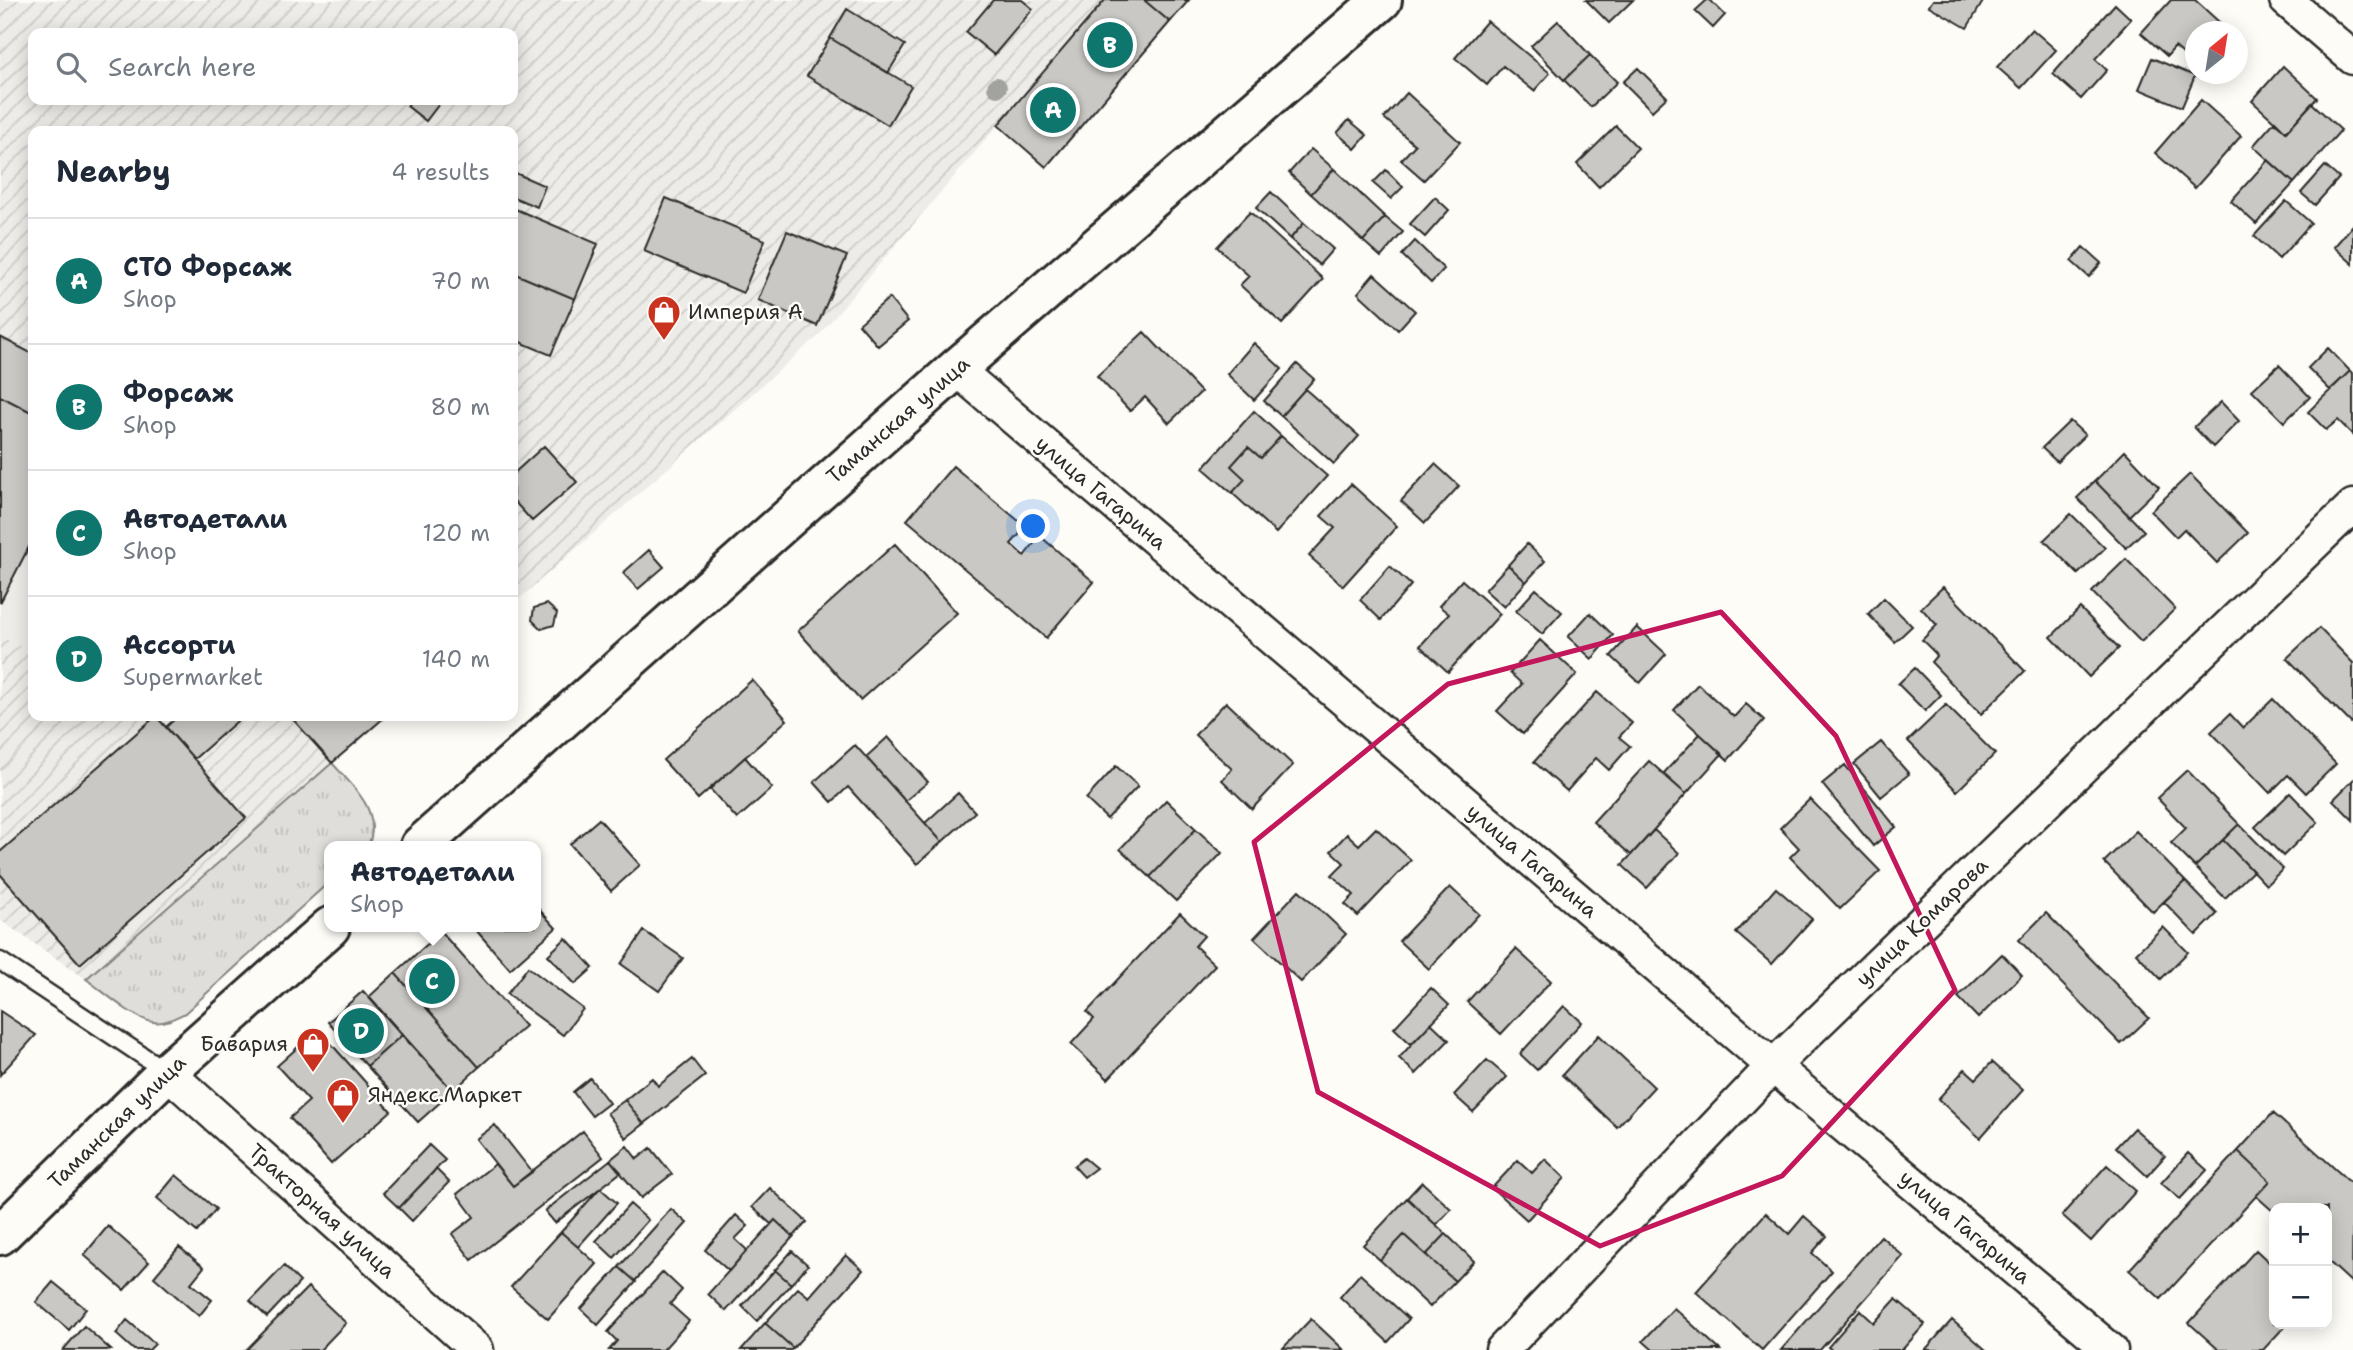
<!DOCTYPE html>
<html lang="en">
<head>
<meta charset="utf-8">
<style>
	:root { --surface:#fff; --page:#f2f2f3; --text:#1f2937; --muted:#747a83; --line:#e0e1e3; --accent:#0f766e }
	body { margin:0; font-family:"Shantell Sans",sans-serif; background:var(--page); color:var(--text) }
	.controls { position:absolute; right:21px; bottom:21px; display:grid; overflow:hidden; border-radius:14px; box-shadow:0 4px 18px #0003 }
	.controls button { width:63px; height:63px; display:grid; place-items:center; padding:0; border:0; border-bottom:2px solid var(--line); background:var(--surface); color:var(--text); font:35px sans-serif }
	.compass { position:absolute; left:2185px; top:21px; width:63px; height:63px; border-radius:50%; background:var(--surface); box-shadow:0 4px 18px #0003; rotate:30deg }
	.you { position:absolute; left:1034px; top:527px; width:24px; height:24px; margin:-18px; border:5px solid #fff; border-radius:50%; background:#1a73e8; box-shadow:0 0 0 10px #1a73e833 }
	.badge { display:grid; place-items:center; width:46px; height:46px; border-radius:50%; background:var(--accent); color:#fff; font-size:23px; font-weight:700 }
	.pin { position:absolute; translate:-50% -50%; border:4px solid #fff; box-shadow:0 2px 7px #0006 }
	.popup { position:absolute; left:324px; top:841px; width:217px; height:91px; box-sizing:border-box; display:grid; place-content:center; border-radius:14px; background:var(--surface); filter:drop-shadow(0 2px 5px #0005); font-size:23px; white-space:nowrap; color:var(--muted) }
	.popup b { font-size:26px; color:var(--text) }
	.popup::after { content:''; position:absolute; left:50%; top:100%; margin-left:-14px; border:14px solid transparent; border-top-color:var(--surface) }
	.list { margin:0; padding:0; list-style:none }
	h2 { display:flex; justify-content:space-between; align-items:center; height:91px; margin:0; padding:0 28px; font-size:30px }
	h2 small { font-size:23px; font-weight:400; color:var(--muted) }
	.list li { display:grid; grid-template-columns:46px 1fr auto; gap:21px; align-items:center; box-sizing:border-box; height:126px; padding:0 28px; border-top:2px solid var(--line) }
	.list b { display:block; font-size:26px; white-space:nowrap }
	.list p { margin:0; font-size:23px; white-space:nowrap; color:var(--muted) }
	.list em { font-size:23px; font-style:normal; color:var(--muted) }
	.icon { flex:none; width:38px; height:38px; fill:none; stroke:currentColor; stroke-width:2; stroke-linecap:round; stroke-linejoin:round }
	.map { position:relative; flex:none; width:2353px; height:1350px; overflow:hidden }
	.search { position:absolute; background:var(--surface); box-shadow:0 4px 18px #0003; left:28px; top:28px; width:490px; height:77px; display:flex; align-items:center; gap:18px; box-sizing:border-box; padding:0 24px; border-radius:14px; color:var(--muted); font-size:26px }
	.panel { position:absolute; background:var(--surface); box-shadow:0 4px 18px #0003; left:28px; top:126px; width:490px; height:595px; border-radius:14px }
	.map>svg:first-child { display:block }
	.built { fill:#edece8 }
	.industrial { fill:url(#industrial-furrows); fill-rule:evenodd }
	.grass { fill:url(#grass-tufts); stroke:#858482; stroke-width:2 }
	.building { fill:#c9c8c4; stroke:#2b2b2b; stroke-width:2 }
	.lines { fill:none; stroke-linecap:round; stroke-linejoin:round }
	.lane-casing { stroke:#2b2b2b; stroke-width:21 }
	.street-casing { stroke:#2b2b2b; stroke-width:37 }
	.secondary-casing { stroke:#2b2b2b; stroke-width:44 }
	.lane { stroke:#fdfcf7; stroke-width:16 }
	.street { stroke:#fdfcf7; stroke-width:32 }
	.secondary { stroke:#fdfcf7; stroke-width:38 }
	.tree { fill:#a2a29f }
	.marked { fill:none; stroke:#c2185b; stroke-width:5; stroke-linejoin:round }
	.labels { text-anchor:middle; dominant-baseline:central; stroke-width:5; stroke-linejoin:round; paint-order:stroke }
	.poi-label { font-size:21px; fill:#2b2b2b; stroke:#fdfcf7; text-anchor:start }
	.street-label { font-size:21px; fill:#2b2b2b; stroke:#fdfcf7 }
</style>
</head>
<body>
<div class="map">
<svg width="2353" height="1350" viewBox="0 0 2353 1350">
	<defs>
		<pattern id="industrial-furrows" width="10" height="10" patternUnits="userSpaceOnUse" patternTransform="scale(1.75)"><rect width="10" height="10" fill="#edece8"/><path d="M-1 1l2-2M0 10L10 0M9 11l2-2" fill="none" stroke="#cbcbc7"/></pattern>
		<pattern id="grass-tufts" width="24" height="20" patternUnits="userSpaceOnUse" patternTransform="scale(1.75)"><rect width="24" height="20" fill="#dfdeda"/><path d="M3 7l-1-3M5 7V3M7 7l1-3M15 17l-1-3M17 17v-4M19 17l1-3" fill="none" stroke="#c0bfbb"/></pattern>
	</defs>
	<rect width="100%" height="100%" fill="#fdfcf7"/>
	<filter id="ink" filterUnits="userSpaceOnUse"><feTurbulence type="fractalNoise" baseFrequency=".0143" numOctaves="2"/><feDisplacementMap in="SourceGraphic" scale="14" xChannelSelector="R" yChannelSelector="G"/><feConvolveMatrix kernelMatrix="1 2 1 2 8 2 1 2 1" color-interpolation-filters="sRGB"/></filter>
	<g filter="url(#ink)">
		<path class="built" d="M33,539V653L0,636V603Z"/>
		<path class="industrial" d="M0,0H1105L818,336L513,604V131H33V413L0,396ZM33,33H513V100H33Z
			M0,636L33,653V716H156L194,759L243,716H290L332,763L86,979L0,920Z"/>
		<path class="grass" d="M332,763C353,786 383,812 368,846H329V882L185,1013C175,1018 164,1024 153,1022C133,1019 103,991 86,979Z"/>
		<path class="building" d="M993,0H1022L1033,9L994,55L966,32Z
			M1105,0H1144L1170,22L1046,167L998,125Z
			M1144,0H1189L1170,22Z
			M1586,0H1633L1609,23Z
			M1707,0H1710L1725,15L1713,28L1695,11Z
			M1933,0H1984L1967,28L1929,6Z
			M2171,0H2195L2230,32H2196V65L2175,47L2167,56L2141,33Z
			M2115,4L2131,19L2095,59L2107,70L2081,99L2053,74Z
			M847,9L905,45L888,73L830,38Z
			M1487,21L1550,73L1534,91L1503,66L1487,85L1455,58Z
			M1558,21L1590,55L1564,80L1531,46Z
			M2032,29L2056,50L2021,88L1997,67Z
			M830,38L911,86L888,125L807,76Z
			M1590,55L1617,82L1591,107L1564,80Z
			M2152,58L2195,76L2182,107L2139,89Z
			M2283,66L2317,98L2286,132L2252,101Z
			M1638,68L1667,97L1652,111L1623,82Z
			M1407,93L1460,142L1424,180L1401,160L1415,145L1384,118Z
			M412,100H442L426,121L407,106Z
			M2201,100L2241,136L2195,188L2155,153Z
			M2312,103L2341,130L2294,183L2253,146L2275,121L2286,132Z
			M1349,120L1367,135L1355,149L1337,133Z
			M1616,126L1638,148L1599,187L1577,164Z
			M1311,149L1334,169L1311,194L1289,173Z
			M2268,160L2294,183L2256,224L2231,201Z
			M2325,166L2339,178L2315,205L2301,193Z
			M1334,169L1385,217L1363,241L1311,194Z
			M1386,170L1403,187L1391,199L1373,183Z
			M513,172L545,186L537,207L513,197Z
			M1271,192L1304,223L1290,239L1256,208Z
			M1435,197L1449,210L1425,237L1410,224Z
			M666,198L765,240L743,293L644,251Z
			M2286,201L2311,223L2279,259L2254,236Z
			M513,208L598,244L575,299L513,273Z
			M1250,212L1323,279L1282,324L1240,285L1249,276L1217,247Z
			M1385,217L1403,232L1381,257L1363,241Z
			M1304,223L1333,249L1319,265L1290,239Z
			M2353,225V264L2334,247Z
			M787,231L847,256L817,326L758,300Z
			M1415,241L1444,269L1431,283L1402,255Z
			M2083,247L2101,263L2089,277L2071,261Z
			M513,273L575,299L551,355L513,339Z
			M1374,274L1415,311L1398,330L1358,293Z
			M889,298L908,321L878,346L859,324Z
			M1144,332L1201,392L1169,423L1145,397L1130,411L1097,376Z
			M0,337L33,354V413L0,396Z
			M1254,343L1282,369L1254,400L1227,374Z
			M2328,348L2350,371L2330,390L2308,368Z
			M1297,364L1314,379L1281,416L1264,401Z
			M2279,365L2310,397L2284,422L2252,390Z
			M2350,371L2353,373V435L2338,420L2326,430L2308,412Z
			M1305,389L1359,436L1334,464L1281,416Z
			M0,396L33,413V539L0,603Z
			M2221,402L2239,421L2213,447L2194,427Z
			M1254,411L1281,436L1261,458L1248,447L1231,466L1245,479L1232,493L1203,468Z
			M2070,421L2085,435L2057,462L2042,448Z
			M1281,436L1327,476L1276,533L1232,493L1245,479L1231,466L1248,447L1261,458Z
			M544,446L577,482L532,521L513,500V474Z
			M2125,451L2159,487L2129,516L2095,481Z
			M1435,464L1459,486L1425,523L1401,501Z
			M953,466L1026,527L1011,544L1024,556L1040,536L1094,582L1046,638L907,520Z
			M2190,474L2248,533L2217,563L2184,529L2176,537L2151,511Z
			M2095,481L2144,531L2126,548L2077,498Z
			M1351,484L1397,526L1343,586L1309,556L1335,528L1321,516Z
			M2071,514L2105,548L2078,574L2044,540Z
			M895,544L957,613L860,700L798,631Z
			M1527,544L1545,561L1526,582L1508,565Z
			M649,550L664,567L638,589L623,573Z
			M2126,559L2175,609L2141,642L2092,592Z
			M1508,565L1526,582L1504,607L1485,590Z
			M1390,566L1411,585L1381,620L1360,600Z
			M1462,580L1500,614L1448,672L1420,646L1449,614L1439,606Z
			M1943,587L2025,671L1981,714L1931,662L1937,655L1922,640L1937,625L1921,608Z
			M1536,589L1562,612L1542,634L1516,611Z
			M1884,598L1912,626L1895,642L1868,614Z
			M547,604L557,613L554,625L541,629L532,620L534,608Z
			M2080,608L2119,648L2089,677L2051,637Z
			M1590,613L1613,635L1592,659L1568,637Z
			M1637,627L1666,654L1640,683L1611,656Z
			M2319,628L2353,663V721L2351,723L2287,658Z
			M1540,640L1577,674L1523,734L1497,711L1522,684L1510,673Z
			M1915,668L1941,695L1925,711L1898,684Z
			M752,680L787,720L698,799L663,760Z
			M1698,684L1734,717L1746,704L1764,720L1728,760L1674,710Z
			M1597,692L1632,723L1619,737L1630,746L1609,770L1596,758L1567,791L1534,762Z
			M2273,699L2336,764L2306,793L2288,775L2270,793L2211,732L2230,714L2243,728Z
			M1226,702L1293,765L1252,809L1222,780L1232,769L1195,735Z
			M1946,705L1995,754L1957,791L1908,741Z
			M156,716L246,818L80,964L0,874V852Z
			M178,716H243L194,759L166,727Z
			M290,716H386L332,763Z
			M1700,734L1722,754L1686,794L1663,774Z
			M888,737L928,782L905,801L866,757Z
			M1881,742L1909,774L1881,797L1854,764Z
			M855,745L942,842L917,864L848,787L832,802L814,782Z
			M745,757L772,788L737,819L710,789Z
			M1649,761L1686,794L1631,855L1593,822Z
			M1845,765L1896,827L1873,846L1822,784Z
			M1116,766L1138,786L1107,819L1086,799Z
			M2187,770L2239,824L2195,867L2171,843L2186,828L2157,798Z
			M2353,780V820L2333,800Z
			M958,793L975,812L942,842L925,823Z
			M2290,793L2318,822L2283,856L2255,827Z
			M1810,799L1880,871L1840,909L1790,857L1799,848L1780,828Z
			M1166,800L1196,829L1150,877L1120,849Z
			M599,819L640,865L611,891L570,844Z
			M2239,824L2283,869L2266,885L2223,840Z
			M1376,828L1411,860L1358,916L1345,904L1354,895L1332,875L1344,863L1331,851L1347,834L1359,845Z
			M1196,829L1222,853L1176,901L1150,877Z
			M1654,830L1679,853L1647,888L1622,865Z
			M2136,831L2185,881L2153,912L2104,862Z
			M2223,840L2253,871L2225,898L2195,867Z
			M2185,881L2217,914L2196,935L2164,902Z
			M1450,887L1479,914L1429,969L1399,941Z
			M1776,888L1812,919L1772,964L1736,933Z
			M1299,890L1346,934L1301,982L1254,938Z
			M535,905L556,928L510,969L475,929L477,927H535Z
			M1180,913L1204,936L1195,946L1215,965L1108,1079L1071,1044L1094,1019L1087,1012Z
			M2046,913L2149,1018L2121,1044L2019,940Z
			M2163,927L2188,952L2161,979L2136,953Z
			M644,931L683,958L659,991L621,964Z
			M441,932L525,1026L479,1067L395,973Z
			M566,938L593,968L575,984L548,955Z
			M1516,949L1551,981L1501,1034L1467,1002Z
			M2002,954L2022,975L1978,1018L1958,997Z
			M528,967L583,1009L563,1035L507,994Z
			M395,973L479,1067L453,1091L369,997Z
			M1431,988L1449,1005L1411,1044L1394,1028Z
			M363,991L402,1035L367,1066L328,1022Z
			M1564,1006L1582,1022L1537,1070L1520,1054Z
			M0,1011L36,1035L0,1075Z
			M1431,1023L1449,1040L1416,1074L1399,1058Z
			M318,1029L391,1111L331,1164L290,1118L309,1101L277,1066Z
			M402,1035L453,1091L418,1122L367,1066Z
			M1599,1035L1654,1087L1617,1127L1562,1075Z
			M692,1059L705,1076L644,1124L625,1100L652,1078L658,1086Z
			M1487,1060L1507,1077L1473,1112L1454,1095Z
			M1992,1062L2023,1090L1980,1138L1938,1099L1965,1069L1976,1079Z
			M590,1078L609,1103L592,1116L573,1092Z
			M625,1100L644,1124L626,1138L607,1113Z
			M2273,1113L2353,1185L2352,1283L2327,1260V1208H2274V1212L2256,1196L2270,1181L2238,1151Z
			M495,1125L532,1172L513,1186L476,1139Z
			M2134,1128L2165,1156L2147,1176L2116,1147Z
			M583,1131L603,1157L472,1260L452,1234L474,1217L457,1194L495,1164L513,1186Z
			M429,1145L445,1160L399,1208L383,1193Z
			M627,1146L637,1159L651,1148L672,1174L641,1198L610,1160Z
			M2238,1151L2270,1181L2161,1299L2129,1270Z
			M2188,1153L2207,1170L2180,1199L2161,1183Z
			M1084,1158L1096,1168L1084,1177L1074,1166Z
			M1545,1159L1565,1178L1527,1220L1492,1188L1518,1160L1532,1173Z
			M610,1160L621,1172L555,1223L545,1211Z
			M2107,1165L2136,1191L2091,1241L2062,1215Z
			M436,1169L449,1182L412,1221L399,1208Z
			M176,1175L216,1209L197,1232L157,1198Z
			M1422,1182L1451,1209L1436,1225L1407,1198Z
			M600,1188L617,1203L578,1247L561,1232Z
			M770,1188L807,1222L793,1237L775,1220L771,1224L752,1207Z
			M1407,1198L1446,1234L1426,1255L1404,1235L1380,1260L1363,1245Z
			M630,1204L648,1220L614,1258L596,1241Z
			M671,1209L687,1223L635,1281L619,1267Z
			M1766,1213L1789,1234L1804,1216L1827,1236L1812,1253L1832,1271L1762,1350L1696,1292Z
			M736,1215L748,1226L735,1239L747,1250L729,1271L705,1250Z
			M775,1220L793,1237L726,1311L708,1294Z
			M108,1226L149,1262L124,1290L84,1255Z
			M561,1232L597,1264L548,1319L511,1287Z
			M1446,1234L1474,1261L1455,1281L1426,1255Z
			M1404,1235L1455,1281L1430,1307L1380,1260Z
			M1881,1236L1903,1256L1820,1350H1781Z
			M179,1247L204,1267L191,1283L212,1300L199,1316L154,1277Z
			M2256,1250L2274,1267V1324H2287L2263,1350H2219L2189,1323Z
			M792,1251L808,1265L791,1284L775,1270Z
			M846,1255L863,1270L793,1348L765,1323L798,1288L809,1297Z
			M284,1266L300,1282L267,1317L250,1301Z
			M619,1267L636,1282L598,1325L581,1309Z
			M775,1270L791,1284L757,1321L742,1306Z
			M663,1272L682,1290L670,1304L689,1321L663,1350H609L617,1341L608,1332Z
			M1360,1274L1409,1319L1388,1342L1340,1297Z
			M53,1282L86,1309L69,1330L36,1302Z
			M308,1287L346,1323L320,1350H246Z
			M1896,1299L1925,1324L1902,1350H1832L1828,1347L1860,1310L1874,1323Z
			M1674,1308L1720,1350H1653L1643,1341Z
			M1311,1319L1344,1350L1283,1348Z
			M127,1320L155,1344L149,1350H134L116,1334Z
			M1952,1320L1986,1350H1925Z
			M765,1323L793,1348L791,1350H741Z
			M84,1326L111,1350H63Z"/>
		<g class="lines">
			<defs>
				<path id="lane" d="M0,961L167,1072"/>
				<path id="street" d="M2286,0L2353,58
					M956,369L1773,1066L2111,1350
					M167,1072L477,1350
					M1502,1350L1773,1066L2353,506"/>
				<path id="secondary" d="M420,846L956,369L1382,0
					M0,1235L167,1072L330,927"/>
			</defs>
			<use href="#lane" class="lane-casing"/>
			<use href="#street" class="street-casing"/>
			<use href="#secondary" class="secondary-casing"/>
			<use href="#lane" class="lane"/>
			<use href="#street" class="street"/>
			<use href="#secondary" class="secondary"/>
		</g>
		<circle class="tree" cx="997" cy="87" r="10"/>
	</g>
	<path class="marked" d="M1721,612L1836,736L1955,990L1782,1176L1600,1246L1318,1092L1254,842L1448,684Z"/>
	<defs>
		<symbol id="shop-pin" viewBox="-11 -11 22 30"><path d="M0 17L-7.5 6A9.5 9.5 0 1 1 7.5 6Z" fill="#c8321e" stroke="#fdfcf7"/><path d="M-5-2.5h2.3a2.7 3.5 0 0 1 5.4 0H5L5.5 6h-11ZM-1.5-2.5h3a1.5 2.3 0 0 0-3 0Z" fill="#fff"/></symbol>
	</defs>
	<g fill-rule="evenodd">
		<use href="#shop-pin" x="645" y="293" width="38" height="52"/>
		<use href="#shop-pin" x="294" y="1025" width="38" height="52"/>
		<use href="#shop-pin" x="324" y="1076" width="38" height="52"/>
	</g>
	<g class="labels">
		<g class="poi-label">
			<text x="688" y="312">Империя А</text>
			<text x="288" y="1044" text-anchor="end">Бавария</text>
			<text x="368" y="1095">Яндекс.Маркет</text>
		</g>
		<g class="street-label">
			<text transform="translate(898 420) rotate(-41)">Таманская улица</text>
			<text transform="translate(1101 493) rotate(40)">улица Гагарина</text>
			<text transform="translate(1532 861) rotate(40)">улица Гагарина</text>
			<text transform="translate(1922 922) rotate(-44)">улица Комарова</text>
			<text transform="translate(117 1122) rotate(-44)">Таманская улица</text>
			<text transform="translate(322 1211) rotate(42)">Тракторная улица</text>
			<text transform="translate(1965 1227) rotate(40)">улица Гагарина</text>
		</g>
	</g>
</svg>
<div class="controls">
<button>+</button>
<button>−</button>
</div>
<svg class="compass" viewBox="-18 -18 36 36"><path d="M0-13l5 13h-10z" fill="#e53935"/><path d="M0 13l5-13h-10z" fill="#747a83"/></svg>
<div class="you"></div>
<div class="pin badge" style="left:1053px;top:110px">A</div>
<div class="pin badge" style="left:1110px;top:45px">B</div>
<div class="pin badge" style="left:432px;top:981px">C</div>
<div class="popup"><b>Автодетали</b>Shop</div>
<div class="pin badge" style="left:361px;top:1031px">D</div>
<div class="search"><svg class="icon" aria-label="search" viewBox="0 0 24 24"><circle cx="10" cy="10" r="6"/><path d="M15 15l6 6"/></svg>Search here</div>
<section class="panel">
<h2>Nearby<small>4 results</small></h2>
<ul class="list">
<li><span class="badge">A</span><div><b>СТО Форсаж</b><p>Shop</p></div><em>70 m</em></li>
<li><span class="badge">B</span><div><b>Форсаж</b><p>Shop</p></div><em>80 m</em></li>
<li><span class="badge">C</span><div><b>Автодетали</b><p>Shop</p></div><em>120 m</em></li>
<li><span class="badge">D</span><div><b>Ассорти</b><p>Supermarket</p></div><em>140 m</em></li>
</ul>
</section>
</div>
</body>
</html>
